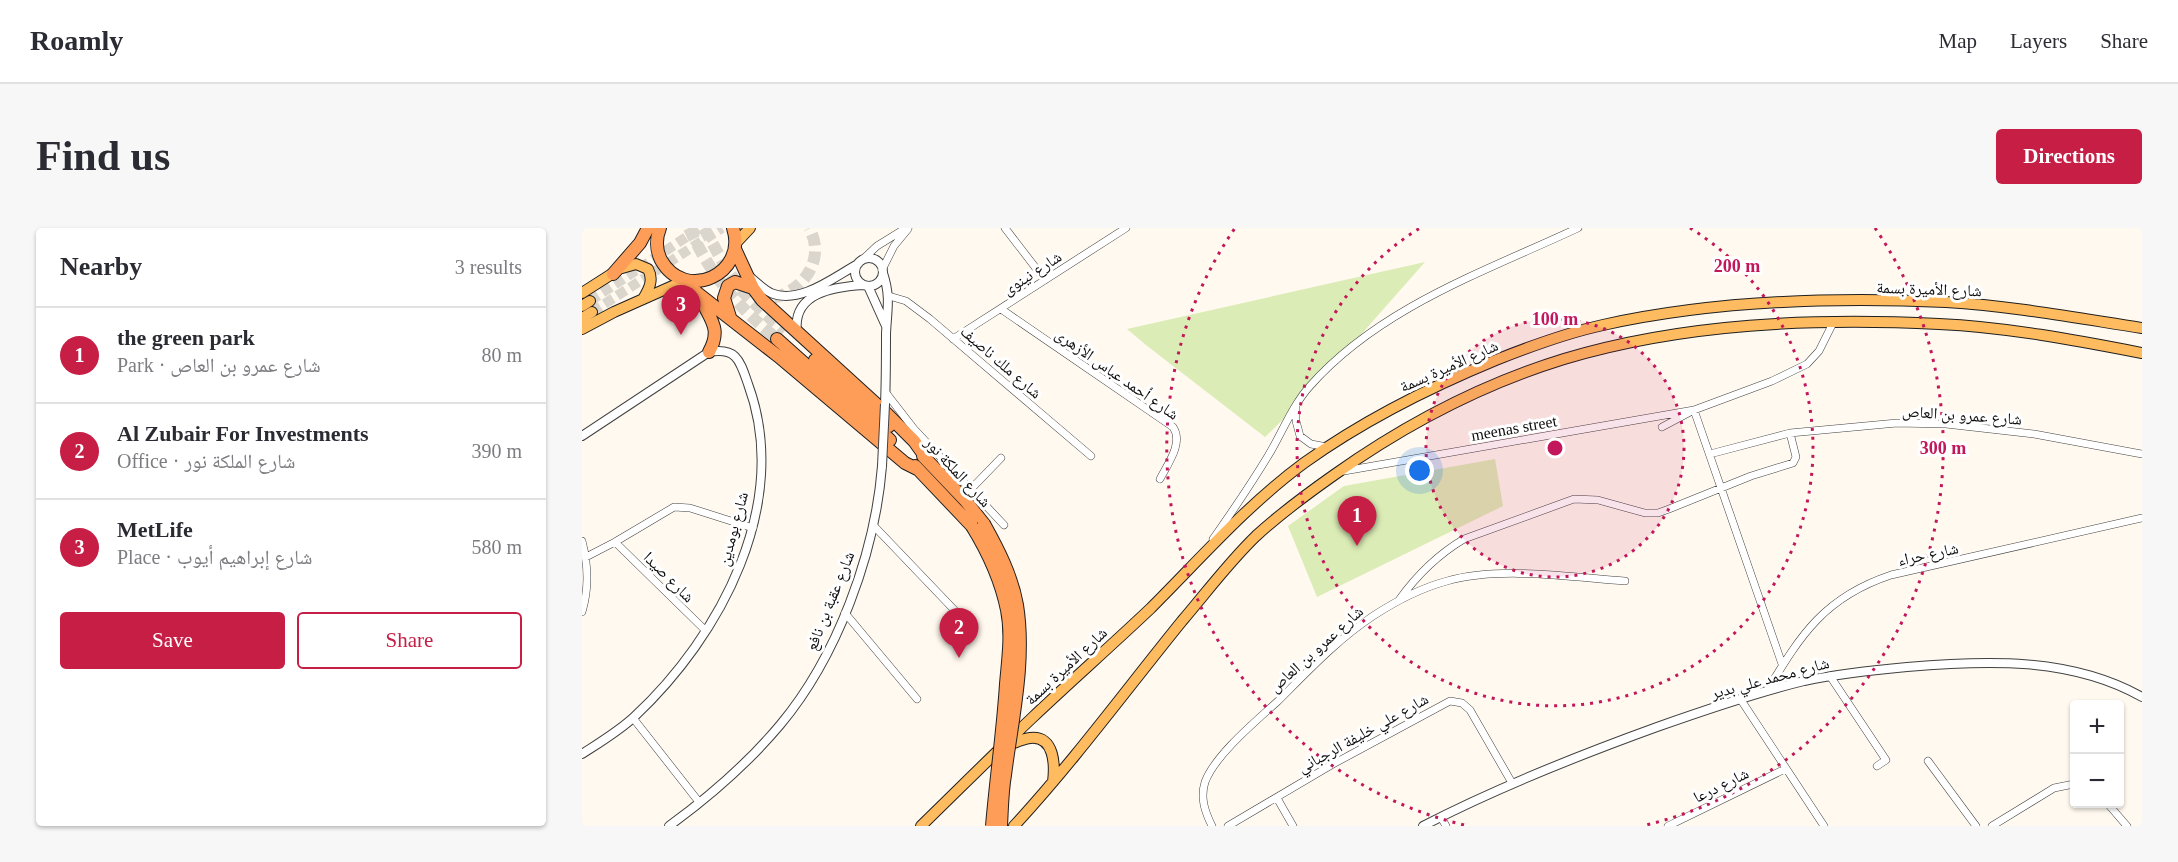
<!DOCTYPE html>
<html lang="en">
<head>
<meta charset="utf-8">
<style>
	:root { --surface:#fff; --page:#f7f7f7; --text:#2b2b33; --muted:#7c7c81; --line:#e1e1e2; --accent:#c61e45 }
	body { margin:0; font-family:"Times New Roman","Noto Naskh Arabic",serif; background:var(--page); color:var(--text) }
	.controls { position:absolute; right:18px; bottom:18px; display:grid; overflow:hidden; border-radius:6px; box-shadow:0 2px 4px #0004 }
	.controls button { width:54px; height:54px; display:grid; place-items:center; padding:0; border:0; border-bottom:2px solid var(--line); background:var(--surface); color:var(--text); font:30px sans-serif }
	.you { position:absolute; left:838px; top:243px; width:21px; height:21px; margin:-15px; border:4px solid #fff; border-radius:50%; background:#1a73e8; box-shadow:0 0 0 9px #1a73e833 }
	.badge { display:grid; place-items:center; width:39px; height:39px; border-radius:50%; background:var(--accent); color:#fff; font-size:20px; font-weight:700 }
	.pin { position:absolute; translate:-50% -50px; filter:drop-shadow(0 2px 3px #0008) }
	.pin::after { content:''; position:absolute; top:32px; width:21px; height:18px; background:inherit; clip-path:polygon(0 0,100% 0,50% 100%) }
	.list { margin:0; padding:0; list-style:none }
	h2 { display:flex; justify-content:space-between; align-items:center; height:78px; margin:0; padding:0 24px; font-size:26px }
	h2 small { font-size:20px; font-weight:400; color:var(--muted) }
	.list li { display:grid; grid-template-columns:39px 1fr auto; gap:18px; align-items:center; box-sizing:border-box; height:96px; padding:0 24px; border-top:2px solid var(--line) }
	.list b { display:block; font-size:22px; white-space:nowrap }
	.list p { margin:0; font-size:20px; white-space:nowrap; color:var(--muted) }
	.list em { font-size:20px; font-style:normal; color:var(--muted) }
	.actions { display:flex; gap:12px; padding:18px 24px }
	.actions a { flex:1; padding:14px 0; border:2px solid var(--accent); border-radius:6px; text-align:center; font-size:21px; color:var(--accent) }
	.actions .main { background:var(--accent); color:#fff }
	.map { position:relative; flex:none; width:1560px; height:598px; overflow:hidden; border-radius:6px }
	header { display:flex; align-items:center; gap:36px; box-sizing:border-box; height:84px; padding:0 30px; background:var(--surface); border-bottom:2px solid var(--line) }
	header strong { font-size:28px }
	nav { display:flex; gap:33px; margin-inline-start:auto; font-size:21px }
	.intro { display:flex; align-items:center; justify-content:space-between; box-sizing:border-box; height:144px; padding:0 36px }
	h1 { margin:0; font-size:42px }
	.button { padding:15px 27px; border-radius:6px; background:var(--accent); color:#fff; font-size:21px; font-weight:700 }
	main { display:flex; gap:36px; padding:0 36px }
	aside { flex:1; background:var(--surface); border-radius:6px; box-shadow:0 2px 4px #0004 }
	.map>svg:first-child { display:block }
	.green { fill:#dcecb6 }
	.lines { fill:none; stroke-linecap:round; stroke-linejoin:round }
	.primary-tunnel { stroke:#dbd6cd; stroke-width:10; stroke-dasharray:10 5; stroke-linecap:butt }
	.trunk-tunnel { stroke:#dbd6cd; stroke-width:12; stroke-dasharray:12 6; stroke-linecap:butt }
	.minor-casing { stroke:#414141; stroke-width:8 }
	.tertiary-casing { stroke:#414141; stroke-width:10 }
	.primary-casing { stroke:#1f1f1f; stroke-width:12 }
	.trunk-casing { stroke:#1f1f1f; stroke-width:14 }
	.minor { stroke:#fff; stroke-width:7 }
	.tertiary { stroke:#fff; stroke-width:8 }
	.primary { stroke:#ffbb5f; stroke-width:10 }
	.trunk { stroke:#fe9d58; stroke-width:12 }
	.tertiary-bridge-casing { stroke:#414141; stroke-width:10; stroke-linecap:butt }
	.trunk-bridge-casing { stroke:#1f1f1f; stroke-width:14; stroke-linecap:butt }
	.tertiary-bridge { stroke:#fff; stroke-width:8 }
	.trunk-bridge { stroke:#fe9d58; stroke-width:12 }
	.ring { fill:none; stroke:#c2185b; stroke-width:3; stroke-dasharray:3 6 }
	.labels { text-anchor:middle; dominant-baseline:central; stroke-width:6; stroke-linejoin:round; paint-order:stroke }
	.street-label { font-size:16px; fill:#0e0e0e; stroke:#fff }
	.centre { fill:#c2185b; stroke:#fff; stroke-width:3 }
	.ring-label { font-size:18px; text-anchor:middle; font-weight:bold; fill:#c2185b; stroke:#fff; stroke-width:6; stroke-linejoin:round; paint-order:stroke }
</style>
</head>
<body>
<header>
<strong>Roamly</strong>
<nav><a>Map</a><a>Layers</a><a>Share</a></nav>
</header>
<div class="intro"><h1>Find us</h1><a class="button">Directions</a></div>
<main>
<aside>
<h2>Nearby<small>3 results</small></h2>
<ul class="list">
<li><span class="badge">1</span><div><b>the green park</b><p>Park · شارع عمرو بن العاص</p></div><em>80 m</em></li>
<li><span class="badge">2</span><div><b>Al Zubair For Investments</b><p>Office · شارع الملكة نور</p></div><em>390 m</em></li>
<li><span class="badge">3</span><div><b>MetLife</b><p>Place · شارع إبراهيم أيوب</p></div><em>580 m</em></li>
</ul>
<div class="actions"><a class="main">Save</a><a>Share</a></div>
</aside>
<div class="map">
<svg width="1560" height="598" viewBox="0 0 1560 598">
	<rect width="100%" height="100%" fill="#fff9ef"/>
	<path class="green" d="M843,34L723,170L683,209L564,117L545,101Z
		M913,231L921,278L735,369L706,298L762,258Z"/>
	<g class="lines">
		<path class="primary-tunnel" d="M8,73L118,0
			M10,84L140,0"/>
		<path class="trunk-tunnel" d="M107,0C130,49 154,77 195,111
			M122,0L143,38L161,64L202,104
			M174,70C211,76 248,36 227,0"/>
		<defs>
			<path id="minor" d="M423,0L463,52
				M279,33L295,18L324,0
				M300,42L312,18L326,1
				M307,68L324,73L348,91L509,228
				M419,81L591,199C602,215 585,237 578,251
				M371,111L544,0
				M304,165L332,201L422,297
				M714,179V193L718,208L729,216L745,219
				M1080,199L1112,182L1190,153L1225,136L1237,123L1251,95
				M1128,226L1208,205L1315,195L1364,196L1452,206L1560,226
				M762,243L1112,182L1200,436
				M389,261L419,230
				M292,298L380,390
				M631,311C650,284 669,256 686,228C700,205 710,178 728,158C798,79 904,43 996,0
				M0,313C6,336 7,361 0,384
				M33,314L123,402
				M4,329L33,314L92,279L108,280L171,300
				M817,372C835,347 855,327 882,311L992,271L1016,272L1063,285H1076L1087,281L1169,248L1211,235L1214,229L1208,205
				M263,385L335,471
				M1248,448L1304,532L1295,538
				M1185,463C1219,406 1243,369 1309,347L1560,290
				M1159,472L1242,598
				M51,490L117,574
				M1346,533L1394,598
				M695,570L711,598
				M1526,576L1545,598
				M859,589L864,598
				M630,598C623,584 618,570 623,554C633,527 674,493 696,473C726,443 756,411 791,388C814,373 839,360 865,353C918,338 988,349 1043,353
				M646,598L751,536L868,473L880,475L888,482L930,555
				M1086,598L1203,541
				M1410,598L1472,560L1492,556"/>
			<path id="tertiary" d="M273 44a14 14 0 1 1 28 0a14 14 0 1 1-28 0Z
				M301,45C309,69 305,82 304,106C304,129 304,153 303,176
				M167,48C174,54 181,61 189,65C218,77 252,49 276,36
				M286,58L304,98
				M215,104C210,65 251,59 281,57
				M0,208L127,124C155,119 158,133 166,156C210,275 139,408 52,489C37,503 17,515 0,526
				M87,598C127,569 166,535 198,497C255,429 293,326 300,238
				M841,598C916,559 995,528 1075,499C1123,482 1172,465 1222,453C1256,446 1291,442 1325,439C1404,432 1489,429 1560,469"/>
			<path id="primary" d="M153,16L168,0
				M40,40L54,36L66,41C72,52 67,61 61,71
				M0,65L36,42
				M0,78L8,73
				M0,90L10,84
				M0,101L32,84L104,52
				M425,518C432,515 440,511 448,510C473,507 473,538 471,554
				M339,598C376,562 413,525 450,490C489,453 530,417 569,380C619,330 665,277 722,235C782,192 846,160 914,132C949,118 984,105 1021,97C1129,73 1254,69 1364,74C1430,78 1495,90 1560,100
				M432,598C492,533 544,462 600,393C624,365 647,334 674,308C698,286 725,266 752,247C821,198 901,156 982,131C1102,95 1232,90 1357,96C1424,99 1493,112 1560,125"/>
			<path id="trunk" d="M78,0C74,10 74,22 79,32C103,75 166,46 151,0
				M153,21L171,60L180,72L305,186L332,213L345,231
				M31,46L58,15L66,0
				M107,53L114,64L196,128L323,235L337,242
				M118,68C126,90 141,99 127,124
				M148,89L142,70L146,58L153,54L171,60
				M195,111L308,212
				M233,132L307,198
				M341,228L383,272L402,296
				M333,238L390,298"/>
		</defs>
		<use href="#minor" class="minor-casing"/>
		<use href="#tertiary" class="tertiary-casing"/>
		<use href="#primary" class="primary-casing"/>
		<use href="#trunk" class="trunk-casing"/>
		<use href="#minor" class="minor"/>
		<use href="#tertiary" class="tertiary"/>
		<use href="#primary" class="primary"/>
		<use href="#trunk" class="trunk"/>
		<defs>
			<path id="tertiary-bridge" d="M300,238L303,176"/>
			<path id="trunk-bridge" d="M402,296C416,321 430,348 435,377C444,433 430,492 423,547C420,564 420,581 419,598
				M390,298C406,324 419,352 425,382C430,407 426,432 424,456C421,503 414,551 410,598"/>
		</defs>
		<use href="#tertiary-bridge" class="tertiary-bridge-casing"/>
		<use href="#trunk-bridge" class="trunk-bridge-casing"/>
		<use href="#tertiary-bridge" class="tertiary-bridge"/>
		<use href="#trunk-bridge" class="trunk-bridge"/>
	</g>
	<circle cx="973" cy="220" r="129" fill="#c2185b" fill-opacity=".12"/>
	<g class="ring">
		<circle cx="973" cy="220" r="129"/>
		<path d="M1108 0A258 258 0 1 1 838 0"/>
		<path d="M882 597A388 388 0 0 1 653 0M1293 0A388 388 0 0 1 1064 597"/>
	</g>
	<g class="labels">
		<g class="street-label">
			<text transform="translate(450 45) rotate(-33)">شارع نينوى</text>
			<text transform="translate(1347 61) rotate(2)">شارع الأميرة بسمة</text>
			<text transform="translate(419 134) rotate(41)">شارع ملك ناصيف</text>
			<text transform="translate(867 138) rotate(-24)">شارع الأميرة بسمة</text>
			<text transform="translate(535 146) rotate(35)">شارع أحمد عباس الأزهرى</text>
			<text transform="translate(1380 187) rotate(4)">شارع عمرو بن العاص</text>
			<text transform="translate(932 200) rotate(-10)">meenas street</text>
			<text transform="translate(376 244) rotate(47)">شارع الملكة نور</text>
			<text transform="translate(151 301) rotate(-75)">شارع بومدين</text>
			<text transform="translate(1346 326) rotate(-12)">شارع حراء</text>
			<text transform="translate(87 349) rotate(45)">شارع صيدا</text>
			<text transform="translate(248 373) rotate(-68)">شارع عقبة بن نافع</text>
			<text transform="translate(734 421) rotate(-42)">شارع عمرو بن العاص</text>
			<text transform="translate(484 438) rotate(-43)">شارع الأميرة بسمة</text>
			<text transform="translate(1188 450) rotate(-15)">شارع محمد علي بدير</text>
			<text transform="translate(781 505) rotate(-29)">شارع علي خليفة الرجباني</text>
			<text transform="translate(1139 557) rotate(-26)">شارع درعا</text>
		</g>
	</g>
	<circle cx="973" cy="220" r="9" class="centre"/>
	<g class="ring-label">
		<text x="1155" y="44">200 m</text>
		<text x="973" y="97">100 m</text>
		<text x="1361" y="226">300 m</text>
	</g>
</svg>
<div class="controls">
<button>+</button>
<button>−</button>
</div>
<div class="you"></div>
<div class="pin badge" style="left:775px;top:318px">1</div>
<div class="pin badge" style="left:377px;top:430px">2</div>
<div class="pin badge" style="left:99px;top:107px">3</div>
</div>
</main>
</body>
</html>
